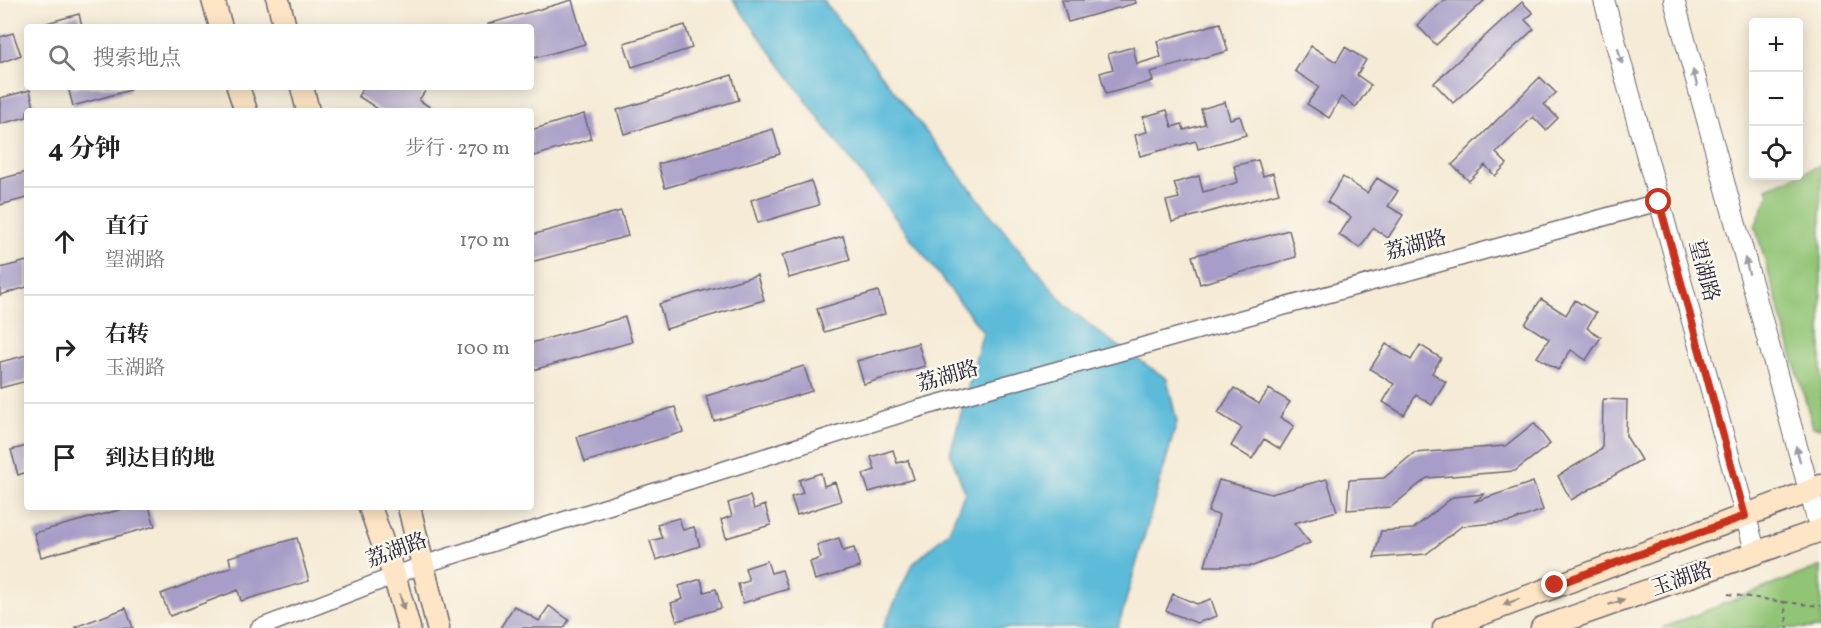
<!DOCTYPE html>
<html lang="zh">
<head>
<meta charset="utf-8">
<style>
	:root { --surface:#fff; --page:#f6f6f6; --text:#222; --muted:#767676; --line:#e0e0e0 }
	body { margin:0; font-family:Vollkorn,"Noto Serif SC",serif; background:var(--page); color:var(--text) }
	.controls { position:absolute; right:18px; top:18px; display:grid; overflow:hidden; border-radius:6px; box-shadow:0 3px 15px #0003 }
	.controls button { width:54px; height:54px; display:grid; place-items:center; padding:0; border:0; border-bottom:2px solid var(--line); background:var(--surface); color:var(--text); font:30px sans-serif }
	.stop { position:absolute; width:18px; height:18px; margin:-14px; border:4px solid #c8321e; border-radius:50%; background:#fff }
	.stop.end { background:#c8321e; border-color:#fff; box-shadow:0 2px 6px #0008 }
	.list { margin:0; padding:0; list-style:none }
	h2 { display:flex; justify-content:space-between; align-items:center; height:78px; margin:0; padding:0 24px; font-size:26px }
	h2 small { font-size:20px; font-weight:400; color:var(--muted) }
	.list li { display:grid; grid-template-columns:39px 1fr auto; gap:18px; align-items:center; box-sizing:border-box; height:108px; padding:0 24px; border-top:2px solid var(--line) }
	.list b { display:block; font-size:22px; white-space:nowrap }
	.list p { margin:0; font-size:20px; white-space:nowrap; color:var(--muted) }
	.list em { font-size:20px; font-style:normal; color:var(--muted) }
	.icon { flex:none; width:33px; height:33px; fill:none; stroke:currentColor; stroke-width:2; stroke-linecap:round; stroke-linejoin:round }
	.map { position:relative; flex:none; width:1821px; height:628px; overflow:hidden }
	.search { position:absolute; background:var(--surface); box-shadow:0 3px 15px #0003; left:24px; top:24px; width:510px; height:66px; display:flex; align-items:center; gap:15px; box-sizing:border-box; padding:0 21px; border-radius:6px; color:var(--muted); font-size:22px }
	.panel { position:absolute; background:var(--surface); box-shadow:0 3px 15px #0003; left:24px; top:108px; width:510px; height:402px; border-radius:6px }
	.map>svg:first-child { display:block }
	.green { fill:#91c475; stroke:#5a7358; stroke-width:1.5 }
	.water { fill:#5bbbd9; stroke:#3e6e8a; stroke-width:1.5 }
	.building { fill:#a89dc8 }
	.lines { fill:none; stroke-linecap:round; stroke-linejoin:round }
	.minor-casing { stroke:#6c6871; stroke-width:19 }
	.tertiary-casing { stroke:#6c6871; stroke-width:22 }
	.secondary-casing { stroke:#6c6871; stroke-width:25 }
	.path { stroke:#6c6871; stroke-width:2; stroke-dasharray:4.5 4.5; stroke-linecap:butt }
	.minor { stroke:#fff; stroke-width:16 }
	.tertiary { stroke:#fff; stroke-width:20 }
	.secondary { stroke:#fde5c5; stroke-width:22 }
	.oneway { fill:#9c9ca7 }
	.oneway2 { fill:#9a8d87 }
	.route { stroke:#c8321e; stroke-width:8 }
	.labels { text-anchor:middle; dominant-baseline:central; stroke-width:5; stroke-linejoin:round; paint-order:stroke }
	.street-label { font-size:21px; fill:#22223b; stroke:#fbf7ec }
</style>
</head>
<body>
<div class="map">
<svg width="1821" height="628" viewBox="0 0 1821 628">
	<rect width="100%" height="100%" fill="#fbf7ec"/>
	<filter id="ink" filterUnits="userSpaceOnUse"><feTurbulence type="fractalNoise" baseFrequency=".0167" numOctaves="2"/><feDisplacementMap in="SourceGraphic" scale="12" xChannelSelector="R" yChannelSelector="G"/><feConvolveMatrix kernelMatrix="1 2 1 2 8 2 1 2 1" color-interpolation-filters="sRGB"/></filter>
	<filter id="wash" filterUnits="userSpaceOnUse"><feTurbulence type="fractalNoise" baseFrequency=".008" numOctaves="4" result="noise"/><feDisplacementMap in="SourceGraphic" scale="24" xChannelSelector="R" yChannelSelector="G"/><feGaussianBlur stdDeviation="1.35" result="paint"/><feColorMatrix in="noise" values="0 0 0 0 0 0 0 0 0 0 0 0 0 0 0 0 0 1.4 0 .05"/><feComposite in="paint" operator="in"/></filter>
	<g filter="url(#wash)">
		<rect width="100%" height="100%" fill="#f5ebd6"/>
		<path class="green" d="M1821,165V428L1813,427L1755,226L1769,194L1767,188Z
			M1821,566V628H1662Z"/>
		<path class="water" d="M733,0H823L995,220L1064,303L1098,332L1167,379L1177,422L1118,628H883L912,565L949,531L965,492L950,454L983,332L832,136Z"/>
		<g id="blocks">
			<path class="building" d="M572,0L585,44L531,59V27H488V24Z
				M1062,0H1135L1136,3L1068,22Z
				M1444,0H1485L1436,45L1417,25Z
				M1522,2L1533,13L1525,20L1534,29L1453,103L1434,83Z
				M79,14L82,27H43V24Z
				M1220,23L1228,51L1150,72L1153,81L1106,94L1100,73L1113,69L1108,54L1133,47L1137,64L1161,57L1157,41Z
				M685,25L692,48L632,67L624,43Z
				M13,33L21,55L0,63V37Z
				M1311,46L1336,62L1345,47L1366,60L1357,75L1371,85L1356,107L1341,97L1329,118L1307,104L1319,87L1295,71Z
				M732,75L739,100L624,134L617,110Z
				M1540,77L1556,93L1544,104L1558,118L1546,130L1533,117L1496,153L1507,164L1495,176L1485,165L1469,181L1452,165Z
				M68,87H130V90L73,106Z
				M364,87H428L419,100L436,111H381L358,96Z
				M30,90L35,111H27V117L0,124V98Z
				M1225,102L1230,119L1240,116L1246,135L1198,149L1196,141L1140,156L1135,135L1147,132L1143,117L1167,110L1172,127L1182,124L1184,130L1205,124L1201,109Z
				M584,114L591,139L531,157V130Z
				M773,129L780,154L665,188L658,164Z
				M1258,160L1263,176L1273,173L1279,193L1172,222L1166,201L1179,198L1174,183L1199,176L1203,192L1226,186L1238,182L1234,166Z
				M27,172V198L0,205V179Z
				M1343,177L1367,193L1377,178L1398,191L1388,206L1403,215L1388,238L1373,228L1360,248L1339,235L1351,217L1327,202Z
				M811,181L819,205L758,223L751,200Z
				M621,211L628,236L531,262V235Z
				M1289,230L1296,257L1200,284L1192,256Z
				M843,236L850,260L789,278L782,255Z
				M27,261V287L0,295V268Z
				M757,275L764,300L666,329L659,304Z
				M878,291L885,314L824,332L817,309Z
				M1541,299L1566,315L1575,300L1596,313L1587,328L1601,337L1586,360L1571,350L1558,370L1537,357L1549,339L1525,324Z
				M625,317L632,342L533,370L531,362V343Z
				M918,343L925,366L864,384L857,361Z
				M1386,344L1411,360L1420,345L1441,358L1432,373L1446,382L1432,405L1416,395L1404,415L1383,402L1394,384L1370,369Z
				M27,355V381L0,388V362Z
				M804,366L812,391L714,421L706,396Z
				M1234,388L1259,404L1269,389L1290,402L1280,417L1294,426L1280,449L1264,439L1252,459L1231,446L1242,428L1218,413Z
				M1603,399L1627,400L1626,436L1641,460L1571,500L1558,476L1602,449Z
				M675,407L683,432L585,462L577,437Z
				M1534,423L1550,444L1515,471L1427,478L1391,507L1347,510L1349,480L1384,478L1414,453L1505,446Z
				M27,446V472L18,475L11,450Z
				M893,450L897,463L908,460L914,479L869,492L863,474L875,470L871,457Z
				M821,473L824,486L835,482L841,501L797,515L791,497L803,493L799,480Z
				M1327,479L1337,511L1294,523L1310,543L1253,566H1205L1219,515L1208,512L1219,480L1271,494Z
				M1533,482L1543,510L1509,522L1462,526L1426,554L1374,558L1381,531L1413,529L1453,497L1484,494L1474,502Z
				M750,496L754,509L765,505L771,525L726,538L721,520L732,516L728,503Z
				M130,507H149L155,526L41,557L34,533Z
				M679,518L683,530L694,527L700,546L656,560L650,541L662,538L657,524Z
				M297,538L309,581L241,601L238,590L170,616L161,594L231,567L229,557Z
				M839,538L843,551L854,548L860,567L815,580L810,562L821,558L817,545Z
				M767,561L771,573L782,570L788,589L743,603L738,584L749,581L745,568Z
				M701,579L704,592L716,589L721,608L677,621L671,603L683,599L679,586Z
				M1173,594L1197,604L1211,599L1217,616L1197,623L1166,611Z
				M514,606L539,621L549,606L569,620L564,628H500Z
				M126,608L133,628H75V627Z"/>
		</g>
	</g>
	<g filter="url(#ink)">
		<use href="#blocks" fill-opacity="0" stroke="#6c6871" stroke-width="1.5"/>
		<g class="lines">
			<defs>
				<path id="minor" d="M259,628L422,565L917,409L1659,202"/>
				<path id="tertiary" d="M1604,0L1756,554
					M1674,0L1820,530"/>
				<path id="secondary" d="M213,0L221,27
					M278,0L285,27
					M238,87L246,111
					M302,87L308,111
					M370,507L394,575L409,628
					M409,507L438,628
					M1444,628L1808,492L1821,486
					M1542,628L1821,530"/>
			</defs>
			<use href="#minor" class="minor-casing"/>
			<use href="#tertiary" class="tertiary-casing"/>
			<use href="#secondary" class="secondary-casing"/>
			<path class="path" d="M1728,594L1784,602L1788,628
				M1784,602L1821,606"/>
			<use href="#minor" class="minor"/>
			<use href="#tertiary" class="tertiary"/>
			<use href="#secondary" class="secondary"/>
		</g>
		<defs><path id="oneway-solid" d="M-6-.8H1V-3.2L6.5 0L1 3.2V.8H-6Z" transform="scale(1.5)"/></defs>
		<g class="oneway">
			<use href="#oneway-solid" transform="translate(1620 56) rotate(75)"/>
			<use href="#oneway-solid" transform="translate(1695 78) rotate(-105)"/>
			<use href="#oneway-solid" transform="translate(1747 266) rotate(-105)"/>
			<use href="#oneway-solid" transform="translate(1798 454) rotate(-105)"/>
		</g>
		<g class="oneway2">
			<use href="#oneway-solid" transform="translate(402 602) rotate(74)"/>
			<use href="#oneway-solid" transform="translate(1511 602) rotate(159)"/>
			<use href="#oneway-solid" transform="translate(1617 602) rotate(-18)"/>
		</g>
	</g>
	<g class="lines" filter="url(#ink)">
		<path class="route" d="M1555,585L1745,516L1659,202"/>
	</g>
	<g class="labels">
		<g class="street-label">
			<text transform="translate(1416 246) rotate(-15)">荔湖路</text>
			<text transform="translate(1703 271) rotate(75)">望湖路</text>
			<text transform="translate(948 377) rotate(-16)">荔湖路</text>
			<text transform="translate(397 551) rotate(-20)">荔湖路</text>
			<text transform="translate(1682 580) rotate(-19)">玉湖路</text>
		</g>
	</g>
</svg>
<div class="controls">
<button>+</button>
<button>−</button>
<button><svg class="icon" aria-label="locate" viewBox="0 0 24 24"><circle cx="12" cy="12" r="6"/><path d="M12 2v4M12 18v4M2 12h4M18 12h4"/></svg></button>
</div>
<div class="stop" style="left:1659px;top:202px"></div>
<div class="stop end" style="left:1555px;top:585px"></div>
<div class="search"><svg class="icon" aria-label="search" viewBox="0 0 24 24"><circle cx="10" cy="10" r="6"/><path d="M15 15l6 6"/></svg>搜索地点</div>
<section class="panel">
<h2>4 分钟<small>步行 · 270 m</small></h2>
<ul class="list">
<li><svg class="icon" aria-label="ahead" viewBox="0 0 24 24"><path d="M12 20V5M6 11l6-6 6 6"/></svg><div><b>直行</b><p>望湖路</p></div><em>170 m</em></li>
<li><svg class="icon" aria-label="right" viewBox="0 0 24 24"><path d="M7 20v-9h11M14 6l5 5-5 5"/></svg><div><b>右转</b><p>玉湖路</p></div><em>100 m</em></li>
<li><svg class="icon" aria-label="arrive" viewBox="0 0 24 24"><path d="M6 21V4h12l-3 4 3 4H6"/></svg><div><b>到达目的地</b></div></li>
</ul>
</section>
</div>
</body>
</html>
